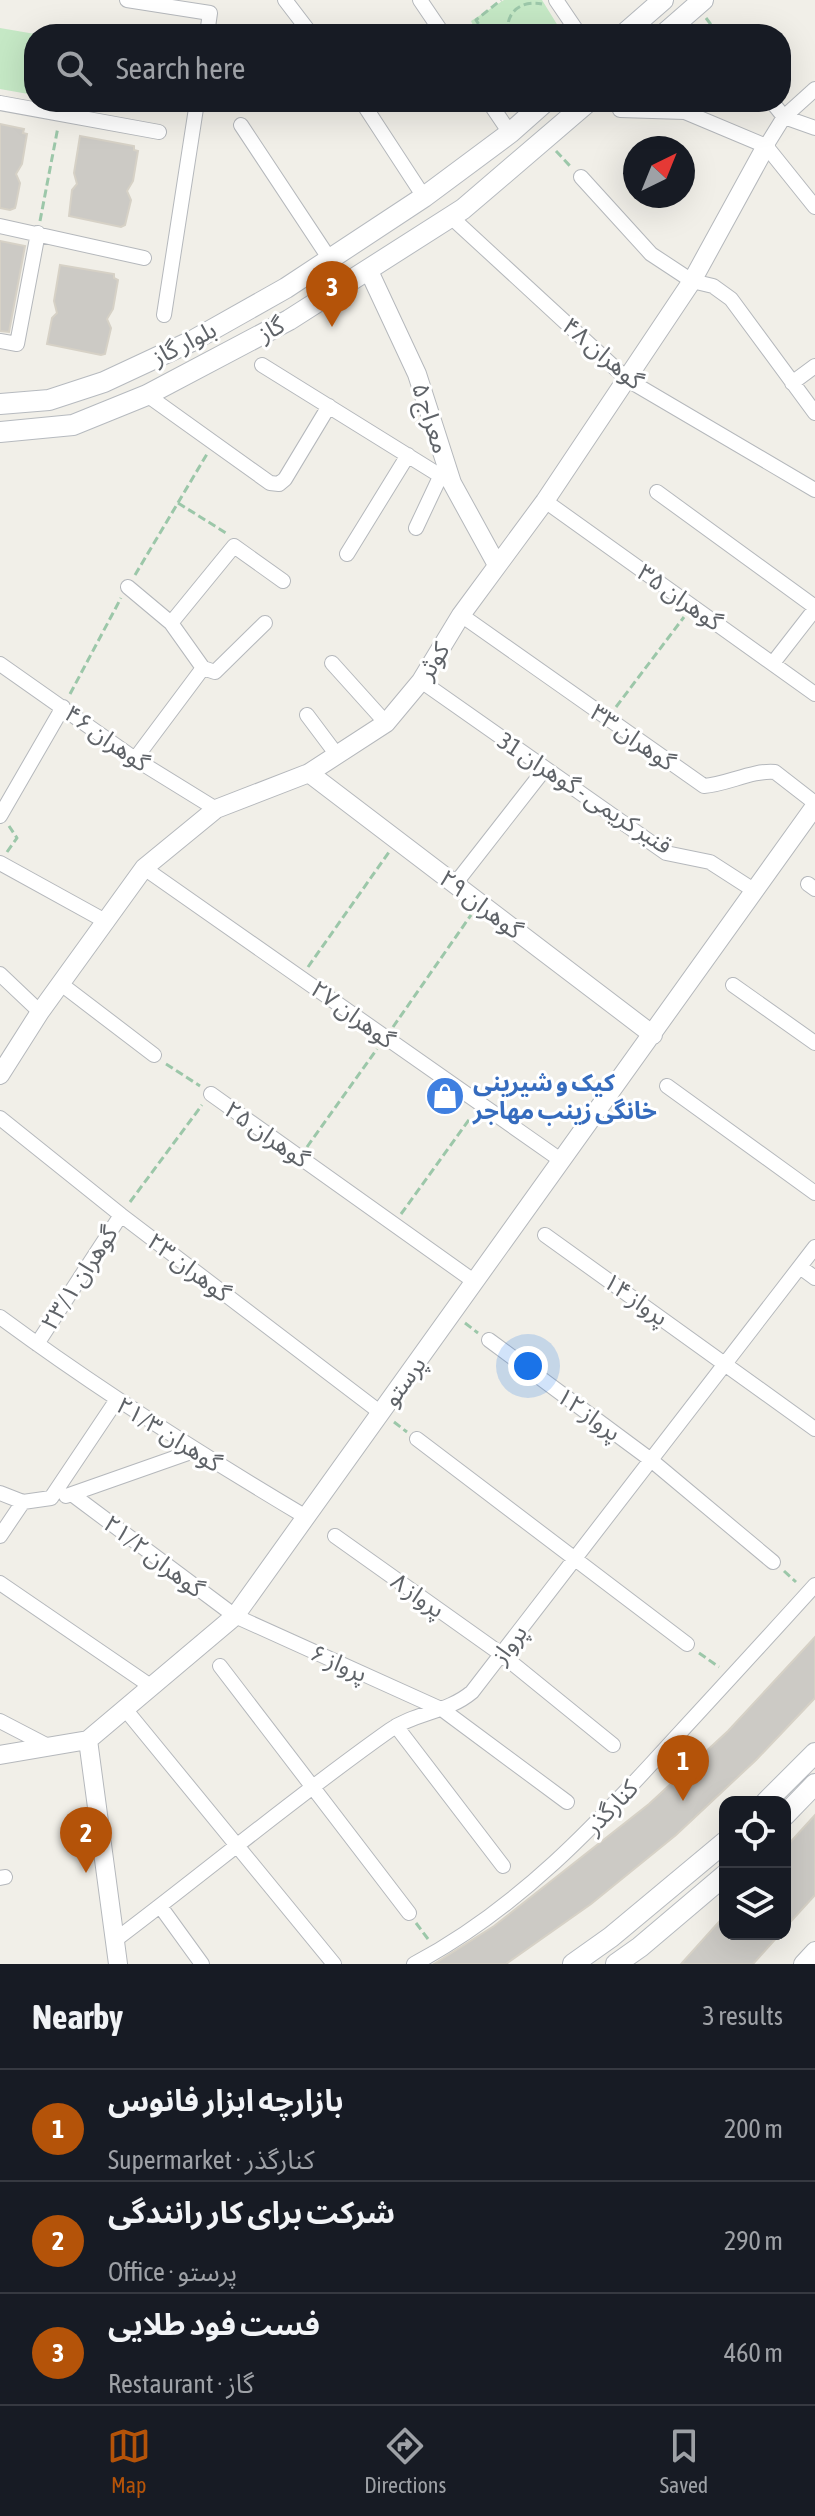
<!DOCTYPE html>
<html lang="en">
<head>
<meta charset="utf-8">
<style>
	:root { --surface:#171b24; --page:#20242c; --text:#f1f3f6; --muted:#9ea1a6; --line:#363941; --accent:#b45309 }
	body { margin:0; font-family:"Asap Condensed","Noto Sans Arabic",sans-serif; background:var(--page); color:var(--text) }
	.controls { position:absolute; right:24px; bottom:24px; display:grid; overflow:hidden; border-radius:16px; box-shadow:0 8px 32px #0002 }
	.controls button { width:72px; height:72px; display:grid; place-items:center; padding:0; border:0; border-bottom:2px solid var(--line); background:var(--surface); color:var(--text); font:40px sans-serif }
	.compass { position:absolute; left:623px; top:136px; width:72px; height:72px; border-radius:50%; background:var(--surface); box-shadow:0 8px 32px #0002; rotate:43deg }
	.you { position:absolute; left:528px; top:1366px; width:28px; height:28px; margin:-20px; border:6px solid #fff; border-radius:50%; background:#1a73e8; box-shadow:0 0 0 12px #1a73e833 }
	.badge { display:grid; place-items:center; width:52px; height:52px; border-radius:50%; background:var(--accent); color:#fff; font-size:26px; font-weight:700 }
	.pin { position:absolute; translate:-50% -66px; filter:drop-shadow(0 2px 4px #0008) }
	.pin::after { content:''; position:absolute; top:42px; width:28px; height:24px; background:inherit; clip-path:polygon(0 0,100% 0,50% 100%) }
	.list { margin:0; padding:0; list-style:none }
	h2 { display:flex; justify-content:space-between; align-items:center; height:104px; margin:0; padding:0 32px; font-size:34px }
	h2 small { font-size:26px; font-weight:400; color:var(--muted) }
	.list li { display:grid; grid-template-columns:52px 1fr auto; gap:24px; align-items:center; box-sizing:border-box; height:112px; padding:0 32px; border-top:2px solid var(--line) }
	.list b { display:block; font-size:30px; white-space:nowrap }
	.list p { margin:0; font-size:26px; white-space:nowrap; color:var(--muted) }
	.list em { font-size:26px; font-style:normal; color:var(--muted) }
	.icon { flex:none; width:44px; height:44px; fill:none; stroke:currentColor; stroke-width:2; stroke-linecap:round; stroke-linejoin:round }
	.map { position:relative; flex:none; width:815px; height:1964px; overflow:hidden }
	.search { position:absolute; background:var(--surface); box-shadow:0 8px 32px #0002; left:24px; right:24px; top:24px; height:88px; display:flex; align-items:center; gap:20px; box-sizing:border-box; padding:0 28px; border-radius:32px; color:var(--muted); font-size:30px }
	.sheet { height:440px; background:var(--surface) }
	nav { display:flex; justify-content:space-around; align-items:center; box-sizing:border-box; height:112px; border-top:2px solid var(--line); background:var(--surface); font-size:22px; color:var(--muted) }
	nav a { display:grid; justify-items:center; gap:4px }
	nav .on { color:var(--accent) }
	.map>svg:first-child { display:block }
	.green { fill:#c5e8c5 }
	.building { fill:#cccac5; stroke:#d6d1c6; stroke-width:2 }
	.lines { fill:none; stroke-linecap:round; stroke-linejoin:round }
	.minor-casing { stroke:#b5b8bc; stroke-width:16 }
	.tertiary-casing { stroke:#b5b8bc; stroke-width:20 }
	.secondary-casing { stroke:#b6babf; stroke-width:22 }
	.path { stroke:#9cc7a9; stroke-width:3; stroke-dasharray:8 4; stroke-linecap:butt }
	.minor { stroke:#fff; stroke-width:14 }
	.tertiary { stroke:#fff; stroke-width:18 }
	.secondary { stroke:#fff; stroke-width:20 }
	.labels { text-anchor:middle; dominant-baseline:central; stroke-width:6; stroke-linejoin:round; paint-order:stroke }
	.street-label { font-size:24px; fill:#5f6368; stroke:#fff }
	.shop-label { font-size:24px; font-weight:bold; fill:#366cbe; stroke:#fff; text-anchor:start }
</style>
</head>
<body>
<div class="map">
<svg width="815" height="1964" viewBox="0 0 815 1964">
	<rect width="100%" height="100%" fill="#f1efe8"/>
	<path class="green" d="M504,0H542L563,34H477L471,21Z
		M0,28L35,34L34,95L0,89Z"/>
	<path class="building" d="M0,124L24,129L23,133L27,134L22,164L16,174L20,183L16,204L15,208L10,210L0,208Z
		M80,136L134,146V150L138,151L133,181L127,191L131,200L125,225L121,227L69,216L72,190L77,184L74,173Z
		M0,241L25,246L9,332L0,331Z
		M60,265L114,274V278L118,280L113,309L107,319L111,328L105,354L101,355L47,344L52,318L57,313L54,301Z
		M815,1637V1698L756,1760L676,1835L591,1904L506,1964H434L494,1926L649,1804L728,1731Z
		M815,1815V1895L785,1928V1848Z
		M725,1915V1934H780L753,1964H681Z"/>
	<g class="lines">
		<defs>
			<path id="minor" d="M127,0L210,13L207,34
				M285,0L311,34
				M420,0L443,34
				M556,0L579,34
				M362,102L424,197
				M489,102L510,133
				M772,102L784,117L815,128
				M0,103L159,132
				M620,110L685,112L766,146L815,207
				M241,125L329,258
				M766,146L784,117L815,89
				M581,177L651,254L692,281L713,286L731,299L815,413
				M451,217L628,380L815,490
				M0,226L144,258
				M164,315L197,102
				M0,341L17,344L38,233
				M262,365L452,483
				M792,383L815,366
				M147,395L270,483L279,484L285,479L329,406
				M657,492L815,607
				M545,501L815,694
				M416,528L440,477
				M347,554L408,455
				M128,587L171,623L203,668
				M461,615L704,786C728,784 752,770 775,772L815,803
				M171,623L234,546L283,581
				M332,663L386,723
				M773,663L815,609
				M0,664L135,759L216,809
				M421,681L666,853L710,862L755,891
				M307,715L337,755
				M135,759L203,668L215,672L265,623
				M0,816L63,707
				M0,863L107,922
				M144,868L562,1161
				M455,884L544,770
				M808,884L815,889
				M0,974L40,1012
				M61,984L154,1055
				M733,985L815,1043
				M667,1086L815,1193
				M211,1094L475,1282
				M0,1118L121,1215L381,1413
				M545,1235L815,1429
				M800,1267L815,1278
				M0,1317C99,1390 200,1454 306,1517
				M489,1340L651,1460L773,1562
				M37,1344L121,1215
				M417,1439L687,1644
				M0,1493L23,1502L51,1498L116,1401
				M73,1495L235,1616L443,1710L567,1802
				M66,1496L194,1451
				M0,1536L23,1502
				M335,1536L501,1654L613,1745
				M0,1583L152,1687
				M220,1666L409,1913
				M125,1709L334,1964
				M0,1721L50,1747
				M396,1726L503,1866
				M0,1878L5,1877
				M160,1906L202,1964
				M114,1941C207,1871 295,1797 390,1730C416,1712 447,1713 472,1692L815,1247
				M414,1964C518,1909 597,1824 675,1738C722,1687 769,1636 815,1585"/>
			<path id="tertiary" d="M368,269L417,374L452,483L497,565
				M309,773L653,1035
				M0,1075L40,1012L144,868L216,809L309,773L386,723L421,681L461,615L545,501L692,281L766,146
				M0,1755L88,1740
				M118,1964L88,1740L235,1616L815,806
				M803,1964L815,1951"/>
			<path id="secondary" d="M624,34L663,0
				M664,34L703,0
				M0,404L49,400L104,382L192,341L286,288L424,197L510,133L545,102
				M0,432L73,425L147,395L289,320L463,209L588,102
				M766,1802L815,1753
				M785,1815L815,1784
				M573,1964L611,1937L725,1842
				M616,1964L640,1947L725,1875"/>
		</defs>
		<use href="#minor" class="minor-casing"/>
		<use href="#tertiary" class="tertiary-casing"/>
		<use href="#secondary" class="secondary-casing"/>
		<path class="path" d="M706,18L718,34
			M485,34L476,20L501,0
			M486,34L507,31
			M508,34C505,12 521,0 542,4
			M556,151L570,166
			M40,221L58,127
			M178,503L226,533
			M135,575L207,454
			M70,694L121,598
			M616,707L684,617
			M7,852L17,838L9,826
			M308,967L389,852
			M393,1027L471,915
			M166,1064L200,1086
			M307,1147L377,1049
			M130,1202L202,1105
			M401,1214L471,1117
			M465,1323L478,1333
			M394,1422L407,1432
			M784,1571L796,1582
			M699,1653L719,1667
			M416,1923L428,1939"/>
		<use href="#minor" class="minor"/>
		<use href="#tertiary" class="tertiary"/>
		<use href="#secondary" class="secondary"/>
	</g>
	<defs>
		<symbol id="shop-disc" viewBox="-11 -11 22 22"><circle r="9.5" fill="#3f7fe0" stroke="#fff"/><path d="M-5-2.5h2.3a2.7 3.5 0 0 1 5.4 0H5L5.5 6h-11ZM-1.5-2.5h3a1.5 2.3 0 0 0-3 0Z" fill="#fff"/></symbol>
	</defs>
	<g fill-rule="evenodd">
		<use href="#shop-disc" x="423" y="1074" width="44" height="44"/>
	</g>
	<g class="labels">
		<g class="street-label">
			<text transform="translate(271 329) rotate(-28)">گاز</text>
			<text transform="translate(184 343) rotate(-27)">بلوار گاز</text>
			<text transform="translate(603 353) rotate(40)">گوهران ۴۸</text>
			<text transform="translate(431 418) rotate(72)">معراج ۵</text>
			<text transform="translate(680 597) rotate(35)">گوهران ۳۵</text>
			<text transform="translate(433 661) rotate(-58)">کوثر</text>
			<text transform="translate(633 737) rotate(35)">گوهران ۳۳</text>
			<text transform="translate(107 738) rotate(35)">گوهران ۴۶</text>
			<text transform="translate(585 793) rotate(33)">قنبر کریمی - گوهران 31</text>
			<text transform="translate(481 904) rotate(37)">گوهران ۲۹</text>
			<text transform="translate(353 1014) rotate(36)">گوهران ۲۷</text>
			<text transform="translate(267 1134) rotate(35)">گوهران ۲۵</text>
			<text transform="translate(189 1267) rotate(37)">گوهران ۲۳</text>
			<text transform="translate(79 1278) rotate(-57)">گوهران ۲۳/۱</text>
			<text transform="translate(636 1299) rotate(35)">پرواز ۱۴</text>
			<text transform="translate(404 1381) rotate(-54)">پرستو</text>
			<text transform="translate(589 1414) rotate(36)">پرواز ۱۲</text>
			<text transform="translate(169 1434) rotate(32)">گوهران ۲۱/۳</text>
			<text transform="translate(154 1556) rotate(37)">گوهران ۲۱/۲</text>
			<text transform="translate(418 1595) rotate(35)">پرواز ۸</text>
			<text transform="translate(509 1644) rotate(-53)">پرواز</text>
			<text transform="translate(339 1663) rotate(24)">پرواز ۶</text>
			<text transform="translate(611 1807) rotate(-46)">کنارگذر</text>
		</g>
		<g class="shop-label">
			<text x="473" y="1082">کیک و شیرینی<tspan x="473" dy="28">خانگی زینب مهاجر</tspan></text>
		</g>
	</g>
</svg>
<div class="controls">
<button><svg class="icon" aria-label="locate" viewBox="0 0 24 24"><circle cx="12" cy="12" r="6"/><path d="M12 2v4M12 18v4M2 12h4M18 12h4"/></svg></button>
<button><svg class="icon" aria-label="layers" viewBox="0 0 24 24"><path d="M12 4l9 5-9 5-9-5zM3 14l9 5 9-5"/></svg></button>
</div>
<svg class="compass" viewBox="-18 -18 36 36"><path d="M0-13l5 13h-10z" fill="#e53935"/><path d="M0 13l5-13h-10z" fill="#9ea1a6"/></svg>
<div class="you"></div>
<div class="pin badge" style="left:683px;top:1801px">1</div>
<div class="pin badge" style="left:86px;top:1873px">2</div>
<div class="pin badge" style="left:332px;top:327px">3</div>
<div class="search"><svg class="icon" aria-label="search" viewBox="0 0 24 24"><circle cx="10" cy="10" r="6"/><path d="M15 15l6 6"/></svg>Search here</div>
</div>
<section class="sheet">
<h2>Nearby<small>3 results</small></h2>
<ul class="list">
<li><span class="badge">1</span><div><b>بازارچه ابزار فانوس</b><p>Supermarket · کنارگذر</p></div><em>200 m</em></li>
<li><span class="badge">2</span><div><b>شركت براى كار رانندگى</b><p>Office · پرستو</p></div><em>290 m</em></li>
<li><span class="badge">3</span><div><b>فست فود طلایی</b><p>Restaurant · گاز</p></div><em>460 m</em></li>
</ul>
</section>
<nav>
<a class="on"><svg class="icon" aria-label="map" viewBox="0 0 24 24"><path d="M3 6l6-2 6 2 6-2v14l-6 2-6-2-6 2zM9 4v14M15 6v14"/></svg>Map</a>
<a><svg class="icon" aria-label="directions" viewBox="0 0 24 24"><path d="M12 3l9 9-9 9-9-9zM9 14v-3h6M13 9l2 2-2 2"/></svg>Directions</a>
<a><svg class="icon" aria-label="saved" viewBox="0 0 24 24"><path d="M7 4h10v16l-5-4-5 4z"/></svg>Saved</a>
</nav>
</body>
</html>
